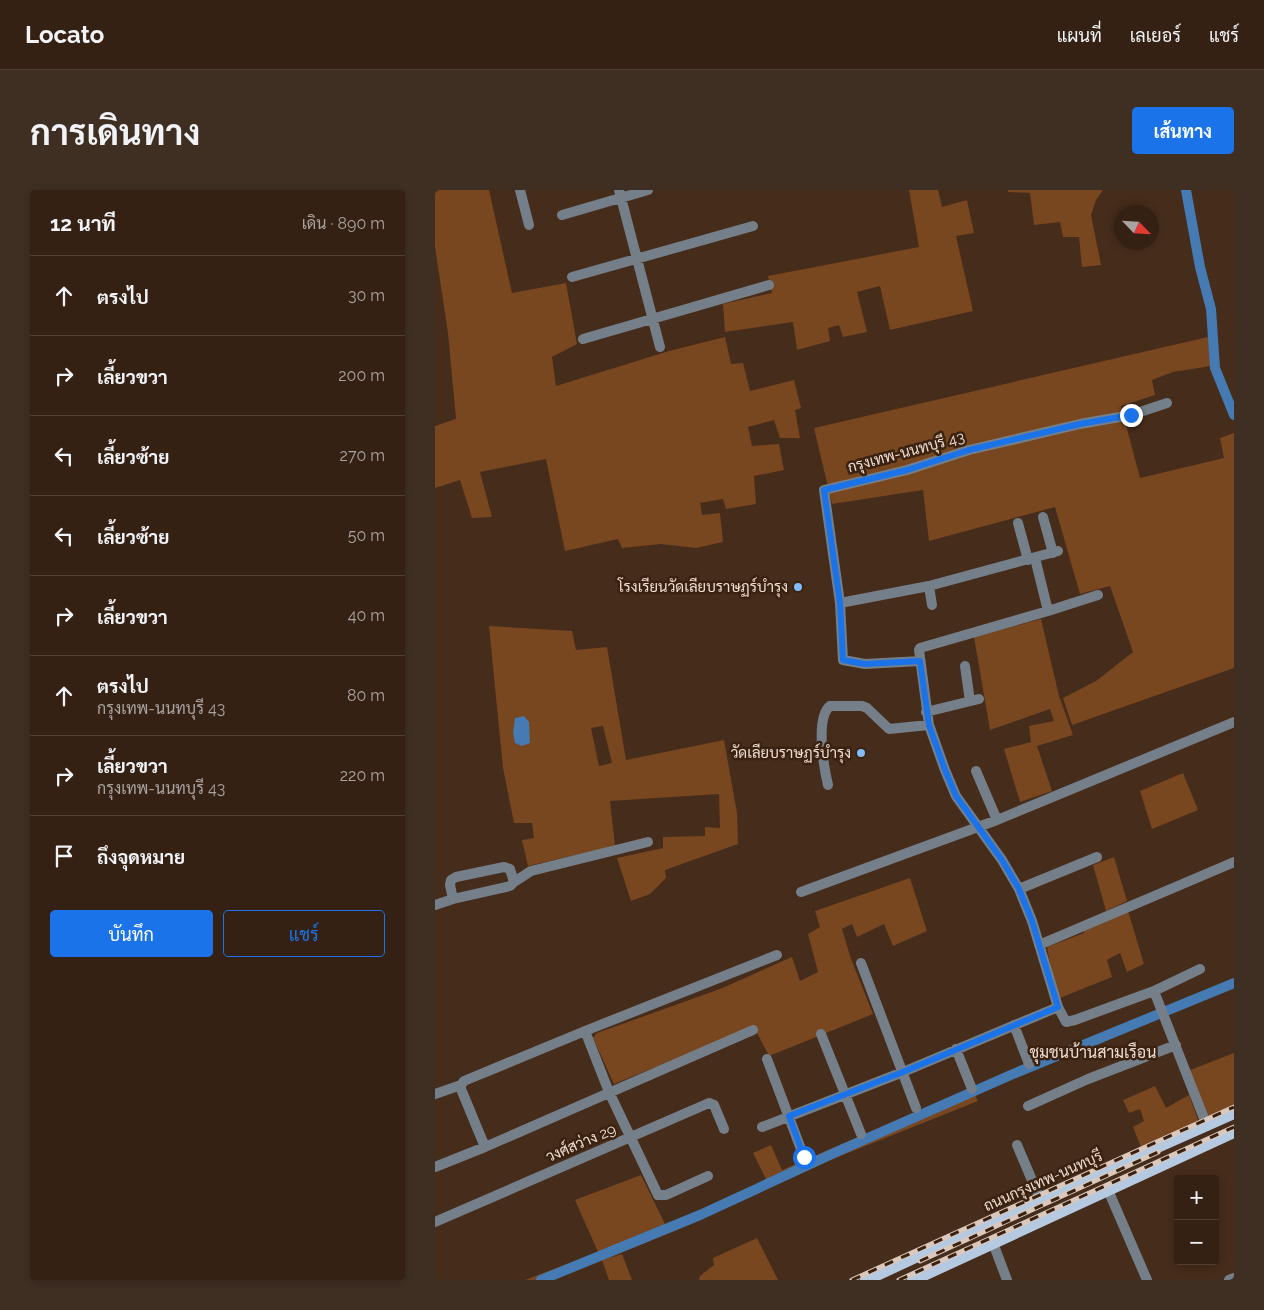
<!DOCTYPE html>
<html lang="th">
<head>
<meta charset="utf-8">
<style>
	:root { --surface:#342114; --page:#3f2e22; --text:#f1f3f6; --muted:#a9a3a0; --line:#4e3e34; --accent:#1a73e8 }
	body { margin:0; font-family:Raleway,Sarabun,sans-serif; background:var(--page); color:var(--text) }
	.controls { position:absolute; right:15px; bottom:15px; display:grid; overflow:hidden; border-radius:5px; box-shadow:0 2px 8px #0003 }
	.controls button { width:45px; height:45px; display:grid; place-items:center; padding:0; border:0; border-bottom:1px solid var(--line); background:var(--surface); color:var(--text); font:25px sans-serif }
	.compass { position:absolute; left:679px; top:15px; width:45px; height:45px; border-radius:50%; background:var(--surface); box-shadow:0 2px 8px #0003; rotate:115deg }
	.stop { position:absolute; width:15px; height:15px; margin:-11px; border:4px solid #1a73e8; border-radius:50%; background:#fff }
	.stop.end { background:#1a73e8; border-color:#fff; box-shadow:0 1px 5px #0008 }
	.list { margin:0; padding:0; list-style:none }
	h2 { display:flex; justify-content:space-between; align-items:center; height:65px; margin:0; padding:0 20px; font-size:21px }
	h2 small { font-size:16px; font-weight:400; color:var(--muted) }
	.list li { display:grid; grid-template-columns:32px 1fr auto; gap:15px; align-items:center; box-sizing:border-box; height:80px; padding:0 20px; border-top:1px solid var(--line) }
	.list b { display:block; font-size:19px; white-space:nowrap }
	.list p { margin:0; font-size:16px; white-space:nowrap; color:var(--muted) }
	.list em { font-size:16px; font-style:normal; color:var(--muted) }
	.actions { display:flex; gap:10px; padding:15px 20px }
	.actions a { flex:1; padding:11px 0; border:1px solid var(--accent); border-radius:5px; text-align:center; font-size:18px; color:var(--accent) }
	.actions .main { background:var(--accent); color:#fff }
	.icon { flex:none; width:28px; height:28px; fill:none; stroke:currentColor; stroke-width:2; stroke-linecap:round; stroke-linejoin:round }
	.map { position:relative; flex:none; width:799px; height:1090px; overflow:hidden; border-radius:5px }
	header { display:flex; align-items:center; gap:30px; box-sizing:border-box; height:70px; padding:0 25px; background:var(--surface); border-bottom:1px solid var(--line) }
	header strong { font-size:24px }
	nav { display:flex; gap:28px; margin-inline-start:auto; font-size:18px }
	.intro { display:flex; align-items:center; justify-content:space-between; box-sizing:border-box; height:120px; padding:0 30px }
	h1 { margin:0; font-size:35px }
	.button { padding:12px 22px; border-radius:5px; background:var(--accent); color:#fff; font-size:18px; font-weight:700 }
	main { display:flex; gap:30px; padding:0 30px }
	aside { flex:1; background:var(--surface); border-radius:5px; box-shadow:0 2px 8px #0003 }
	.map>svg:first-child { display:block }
	.green { fill:#78461f; fill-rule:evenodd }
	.water { fill:#457ab2 }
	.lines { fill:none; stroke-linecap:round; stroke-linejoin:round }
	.canal { stroke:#457ab2; stroke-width:10 }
	.minor { stroke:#747f8a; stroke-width:10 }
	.primary { stroke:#b5cae1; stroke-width:12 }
	.rail-casing { stroke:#dac8bc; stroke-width:5 }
	.rail { stroke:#3b2210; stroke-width:3; stroke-dasharray:9; stroke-linecap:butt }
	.route { stroke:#1a73e8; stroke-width:6 }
	.poi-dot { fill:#83bcfb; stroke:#3b2210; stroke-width:2 }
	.labels { text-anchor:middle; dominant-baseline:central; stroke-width:5; stroke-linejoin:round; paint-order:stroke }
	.street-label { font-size:15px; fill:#eddcd1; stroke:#3b2210 }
	.poi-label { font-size:15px; fill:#eddcd1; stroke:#3b2210; text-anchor:end }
	.neighbourhood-label { font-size:16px; fill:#eddcd1; stroke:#3b2210 }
</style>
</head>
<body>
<header>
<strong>Locato</strong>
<nav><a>แผนที่</a><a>เลเยอร์</a><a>แชร์</a></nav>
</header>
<div class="intro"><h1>การเดินทาง</h1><a class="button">เส้นทาง</a></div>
<main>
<aside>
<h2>12 นาที<small>เดิน · 890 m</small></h2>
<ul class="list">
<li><svg class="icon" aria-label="ahead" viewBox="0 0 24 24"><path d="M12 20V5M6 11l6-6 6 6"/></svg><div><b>ตรงไป</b></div><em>30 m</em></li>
<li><svg class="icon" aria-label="right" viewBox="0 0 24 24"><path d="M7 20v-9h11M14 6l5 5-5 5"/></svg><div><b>เลี้ยวขวา</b></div><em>200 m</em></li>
<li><svg class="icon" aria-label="left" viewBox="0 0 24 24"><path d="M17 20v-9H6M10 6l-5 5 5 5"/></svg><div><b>เลี้ยวซ้าย</b></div><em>270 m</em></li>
<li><svg class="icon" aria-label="left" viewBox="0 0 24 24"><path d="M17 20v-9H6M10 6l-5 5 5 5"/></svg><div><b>เลี้ยวซ้าย</b></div><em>50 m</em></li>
<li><svg class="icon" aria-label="right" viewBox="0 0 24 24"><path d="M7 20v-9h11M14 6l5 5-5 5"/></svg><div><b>เลี้ยวขวา</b></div><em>40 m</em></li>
<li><svg class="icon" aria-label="ahead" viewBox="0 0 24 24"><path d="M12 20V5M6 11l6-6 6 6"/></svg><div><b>ตรงไป</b><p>กรุงเทพ-นนทบุรี 43</p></div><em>80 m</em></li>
<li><svg class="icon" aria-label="right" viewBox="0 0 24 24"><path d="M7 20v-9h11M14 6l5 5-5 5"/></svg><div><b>เลี้ยวขวา</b><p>กรุงเทพ-นนทบุรี 43</p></div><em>220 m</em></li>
<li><svg class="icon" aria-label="arrive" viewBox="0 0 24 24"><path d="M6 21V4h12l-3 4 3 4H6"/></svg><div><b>ถึงจุดหมาย</b></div></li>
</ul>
<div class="actions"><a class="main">บันทึก</a><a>แชร์</a></div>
</aside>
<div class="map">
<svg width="799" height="1090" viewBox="0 0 799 1090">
	<rect width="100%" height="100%" fill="#462c1a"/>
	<path class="green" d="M0,0H54L77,103L131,93L142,154L117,167L121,196L234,161L290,147L296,174L308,173L315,201L359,190L366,218L360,220L365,248H345L339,230L313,237L317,256L344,254L349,280L319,286L321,314L291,319L288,309L265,313L267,325L285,323L288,352L261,358L226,354L187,358L183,349L130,361L111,269L45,282L57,327L37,328L25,290L0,298V236L21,229L13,143L0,57Z
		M474,0H503L507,17L532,10L539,43L521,46L538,121L455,140L445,96L422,102L432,142L408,147L404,135L393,138L395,151L362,160L358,132L290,142L288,114L337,103L333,86L484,57Z
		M573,0H668L661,10L656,25L666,75L647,77L644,47H628L625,32L599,35L595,3L573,2Z
		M773,147L776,176L738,182L717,190L720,205L686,216L705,288L789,268L785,248L799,243V478L637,535L628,508L661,491L698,462L675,396L645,404L620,317L494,351L488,300L397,314L379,238Z
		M606,429L624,506L638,545L602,556L617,601L585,612L569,559L596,552L594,536L619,531L615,519L555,540L539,447Z
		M54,436L137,441L141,460L172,457L191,570L289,550L302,623L303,654L230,680L231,688L215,704L196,711L182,668L228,658V647L270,646V637L285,638L284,604L175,611L180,656L93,676L87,650L99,648L97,633H79L68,578ZM168,536L177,573L164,576L156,538Z
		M748,583L763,620L717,639L705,601Z
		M679,667L692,711L671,721L658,675Z
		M475,688L492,741L458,756L449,734L422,747L417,734L407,739L416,769L438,824L334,866L319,837L179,894L158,848L162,843L285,799L357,767L365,791L383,782L373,744L385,737L380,721Z
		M693,721L709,774L692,782L685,763L672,770L677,787L625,808L617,784L612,757L649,743V738Z
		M799,863V919L773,931L755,880Z
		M720,896L731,918L754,905L765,935L707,960L698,937L709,931L705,919L694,923L688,910Z
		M531,900L540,905L543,911L398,969L239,1041L171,1069L187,1064L197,1090H174L167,1070L118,1090H90L163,1062L140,1010L206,985L231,1036L332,991L318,963L336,955L347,980Z
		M322,1048L343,1090H264L265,1086L279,1075L278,1068Z"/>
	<path class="water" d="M89,526L94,532L95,553L87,556L80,553L78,543L80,528Z"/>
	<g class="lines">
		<path class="canal" d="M751,0L765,77L776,119L780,178L799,225
			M106,1090L265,1025L399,963L578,884L799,793"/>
		<path class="minor" d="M85,0L94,35
			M184,0L225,157
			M127,25L213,0
			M137,87L318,36
			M148,149L334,95
			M608,327L618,363
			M583,333L593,370
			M600,368L613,421
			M494,396L497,415
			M663,405L613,421L485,458L484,460L494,535L510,580L521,606L567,670L584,699L597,731L623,817L631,832L640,830L719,801L765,779
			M405,413L494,396L623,361
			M485,471L430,474L408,470L405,413L389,300L472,280L534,260L645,234L696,225L732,213
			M530,476L535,511
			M491,522L544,509
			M541,581L562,630
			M393,595C389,578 380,528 395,516H427L432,518L454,539L494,535
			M584,699L662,667
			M366,702L562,630L799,532
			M18,709L15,695L16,690L21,687L69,677L75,679L79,692
			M0,715L18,709L75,696L79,692L96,681L213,652
			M604,755L799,672
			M426,773L481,918
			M719,801L772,936
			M579,835L594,874
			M150,841L174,902L223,1005H231L273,986
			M386,844L426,944
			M521,859L537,899
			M332,869L369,967
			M0,904L26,895
			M593,916L653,889L741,855
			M327,937L468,882L623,817
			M582,955L605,1009
			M50,957L26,899V895L29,891L150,841L342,765
			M0,977L50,957L318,840
			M673,1000L712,1090
			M0,1032L274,913L279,915L289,939
			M558,1053L572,1090
			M794,1090L799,1088"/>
		<path class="primary" d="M431,1090L605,1009L799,923
			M478,1090L799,942"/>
		<defs>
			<path id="rail" d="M485,1071L723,962
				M417,1090L799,917
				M464,1090L799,937"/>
		</defs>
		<use href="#rail" class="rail-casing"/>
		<use href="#rail" class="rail"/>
	</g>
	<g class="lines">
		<path class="route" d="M369,967L354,926L468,882L623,817L597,731L584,699L567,670L521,606L510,580L494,535L485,471L430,474L408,470L405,413L389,300L472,280L534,260L645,234L696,225"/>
	</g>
	<g class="poi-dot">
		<circle cx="363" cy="397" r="5"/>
		<circle cx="426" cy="563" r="5"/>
	</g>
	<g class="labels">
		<g class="street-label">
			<text transform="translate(471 262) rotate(-15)">กรุงเทพ-นนทบุรี 43</text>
			<text transform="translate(146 953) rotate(-23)">วงศ์สว่าง 29</text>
			<text transform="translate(608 991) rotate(-24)">ถนนกรุงเทพ-นนทบุรี</text>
		</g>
		<g class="poi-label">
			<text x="353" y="397">โรงเรียนวัดเลียบราษฏร์บำรุง</text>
			<text x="416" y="563">วัดเลียบราษฏร์บำรุง</text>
		</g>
		<g class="neighbourhood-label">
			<text x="658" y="862">ชุมชนบ้านสามเรือน</text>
		</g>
	</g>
</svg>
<div class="controls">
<button>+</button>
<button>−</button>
</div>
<svg class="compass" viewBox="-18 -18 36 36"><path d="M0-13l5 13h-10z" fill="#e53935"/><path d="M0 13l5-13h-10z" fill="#a9a3a0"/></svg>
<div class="stop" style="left:369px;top:967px"></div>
<div class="stop end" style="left:696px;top:225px"></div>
</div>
</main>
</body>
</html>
